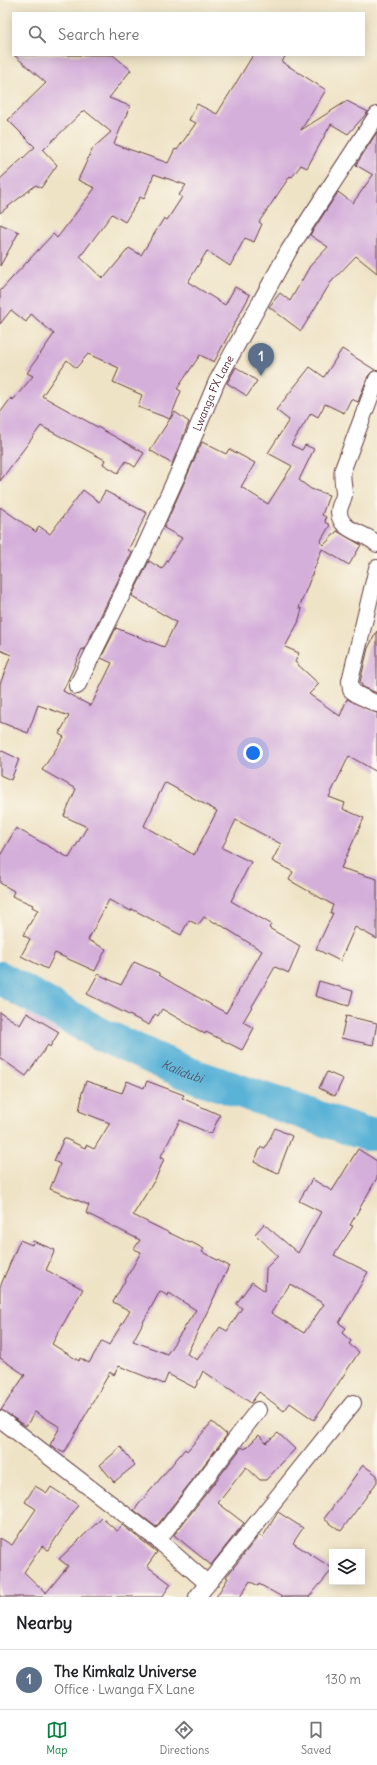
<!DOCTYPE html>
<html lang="en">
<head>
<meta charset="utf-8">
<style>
	:root { --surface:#fff; --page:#f2f2f2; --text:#202124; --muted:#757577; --line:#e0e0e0; --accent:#0b8043 }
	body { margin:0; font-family:Delius,sans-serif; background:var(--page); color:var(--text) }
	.controls { position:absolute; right:12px; bottom:12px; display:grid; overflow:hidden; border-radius:0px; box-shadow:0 2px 10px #0003 }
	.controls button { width:36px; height:36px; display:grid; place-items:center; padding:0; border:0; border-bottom:1px solid var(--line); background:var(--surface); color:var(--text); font:20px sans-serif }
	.you { position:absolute; left:253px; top:753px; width:14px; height:14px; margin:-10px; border:3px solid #fff; border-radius:50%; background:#1a73e8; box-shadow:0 0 0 6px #1a73e833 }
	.badge { display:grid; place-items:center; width:26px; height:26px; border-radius:50%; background:var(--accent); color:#fff; font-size:13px; font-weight:700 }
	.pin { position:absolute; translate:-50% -33px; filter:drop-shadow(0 1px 2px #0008) }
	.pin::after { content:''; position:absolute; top:21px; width:14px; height:12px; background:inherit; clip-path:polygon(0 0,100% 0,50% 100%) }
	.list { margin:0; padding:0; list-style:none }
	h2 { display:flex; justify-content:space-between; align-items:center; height:52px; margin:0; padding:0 16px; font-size:17px }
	h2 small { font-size:13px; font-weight:400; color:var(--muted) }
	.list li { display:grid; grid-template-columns:26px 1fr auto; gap:12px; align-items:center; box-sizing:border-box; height:60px; padding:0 16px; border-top:1px solid var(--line) }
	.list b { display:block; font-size:15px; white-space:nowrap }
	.list p { margin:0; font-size:13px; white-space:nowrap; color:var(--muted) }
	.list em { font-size:13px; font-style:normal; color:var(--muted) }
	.icon { flex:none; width:22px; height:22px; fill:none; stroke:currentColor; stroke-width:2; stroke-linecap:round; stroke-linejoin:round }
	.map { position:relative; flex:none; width:377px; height:1597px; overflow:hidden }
	.search { position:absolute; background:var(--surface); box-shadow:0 2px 10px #0003; left:12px; right:12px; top:12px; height:44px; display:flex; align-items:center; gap:10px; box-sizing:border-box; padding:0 14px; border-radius:0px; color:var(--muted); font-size:15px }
	.sheet { height:112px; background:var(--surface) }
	nav { display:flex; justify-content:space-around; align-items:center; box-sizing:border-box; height:56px; border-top:1px solid var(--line); background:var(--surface); font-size:11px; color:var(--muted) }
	nav a { display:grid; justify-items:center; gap:2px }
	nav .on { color:var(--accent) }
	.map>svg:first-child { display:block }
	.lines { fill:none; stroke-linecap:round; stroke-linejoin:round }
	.river { stroke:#5ab2d7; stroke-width:34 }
	.building { fill:#d4afda; fill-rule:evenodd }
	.minor-casing { stroke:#633c42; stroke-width:18 }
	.minor { stroke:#fff; stroke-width:16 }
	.labels { text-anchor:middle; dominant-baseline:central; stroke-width:3; stroke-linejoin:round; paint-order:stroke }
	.street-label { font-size:11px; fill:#4a1f2b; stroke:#fbf7ec }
	.water-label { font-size:12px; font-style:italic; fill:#505267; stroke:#fbf7ec }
</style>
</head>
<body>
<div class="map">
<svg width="377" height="1597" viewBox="0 0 377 1597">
	<rect width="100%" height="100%" fill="#fbf7ec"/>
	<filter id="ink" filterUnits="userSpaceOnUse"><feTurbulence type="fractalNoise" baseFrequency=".025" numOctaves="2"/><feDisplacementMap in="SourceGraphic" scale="8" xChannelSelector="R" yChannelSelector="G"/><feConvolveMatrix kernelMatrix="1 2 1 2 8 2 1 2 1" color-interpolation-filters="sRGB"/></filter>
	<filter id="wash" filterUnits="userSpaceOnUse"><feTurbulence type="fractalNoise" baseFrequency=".012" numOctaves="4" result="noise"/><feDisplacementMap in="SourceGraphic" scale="16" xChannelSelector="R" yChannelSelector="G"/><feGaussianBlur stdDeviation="0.9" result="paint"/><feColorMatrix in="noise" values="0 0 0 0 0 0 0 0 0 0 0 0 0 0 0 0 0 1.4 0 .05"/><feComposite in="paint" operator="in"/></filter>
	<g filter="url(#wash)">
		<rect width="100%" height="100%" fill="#efe3c6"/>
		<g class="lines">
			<path class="river" id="s1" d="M0,978L100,1034L184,1072L366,1134H377"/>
		</g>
		<g id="blocks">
			<path class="building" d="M14,55H113L131,70L109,98L130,106L114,144L168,163L175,149L177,150L196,123L189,120L197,104L217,114L253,55H286L282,62L326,90L301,130L347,101L368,112L348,134L331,124L307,168L301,165L292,177L290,176L259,222L262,224L254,242L245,238L230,266L207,251L188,282L225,305L235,287L250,295L214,362L200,355L177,389L181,391L170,419L175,412L189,422L172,464L150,450L170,419L138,407L142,395L113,382L119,368L88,354L76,368L67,360L42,396L144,453L135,467L126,461L118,473L103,464L105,460L41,426L0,481V413L11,398L13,400L33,376L27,373L54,334L31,314L26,322L11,310L0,324V291L53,234L57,238L95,188L78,180L93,148L111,132L84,110L43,150L57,165L41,188L36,185L0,213V179L35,147L8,120L46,83ZM154,174L186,185L179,195L182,197L167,220L164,218L141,255L129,248L105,277L103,276L102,278L80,257L112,214L125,222L140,197L144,199Z
				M377,132V273L356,256L331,282L301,331L269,307L280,293L290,301L310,266L328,247L310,235L338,192L353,203L373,175L356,165Z
				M0,224L19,232L0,266Z
				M342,349L375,370L368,376L358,402L351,399L344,413L325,404L318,417L311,413L291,445L302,450L305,445L314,449L299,480L311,489L329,495L322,515L326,517L325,522L330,525L320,542L324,545L337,531L361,545L349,565L322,549L299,608L302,609L298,623L285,647L299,653L295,662L319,684L309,694L340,716L347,699L377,713V772L349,756L329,797L345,803L343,809L364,818L341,868L377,879V939L355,927L340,961L316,949L333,913H330L333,905L289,880L293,872L272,861L281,844L236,820L222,848L251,862L231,901L271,924L269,928L300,946L289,973L275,967L243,1022L254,1028L242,1050L206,1032L205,1034L162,1009L158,1016L155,1014L149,1025L87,994L98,974L121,985L134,962L159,973V975L174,984L226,1013L262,951L216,922V923L204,917L198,925L189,920L181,935L132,909L131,911L109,900L88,940L106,949L95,971L55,953L47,969L21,956L30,939L23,935L38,910L32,907L33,905L12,896L14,891L0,883V856L16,828L69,858L87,827L64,816L76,789L42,770L64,737L59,734L69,716L38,705L28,733L0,722V684L11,655L0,650V507L36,532L39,526L50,534L83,490L99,502L105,491L147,513L128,550L132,552L130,556L84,650L82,649L63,691L91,706L112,663L101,658L116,628L164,647L176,622L132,596L149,561L162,569L182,538L164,528L202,442L226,454L229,449L255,463L241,487L268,504L292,466L268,453L289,420L276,410L310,367L324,377ZM166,783L217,811L194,855L144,826L164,784Z
				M236,367L257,381L247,396L227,383Z
				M377,631V693L363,687L360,682L368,648Z
				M0,750L19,759L11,780L0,775Z
				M319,981L353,991L349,1006L315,996Z
				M0,1012L20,1025L27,1013L59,1032L50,1047L48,1045L26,1076L0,1058Z
				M346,1016L377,1023L373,1045L341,1038Z
				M327,1072L343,1079L335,1096L319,1088Z
				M86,1081L122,1093L127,1081L144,1088L147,1081L184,1095L182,1098L220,1115L211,1134L180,1120L160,1158L164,1159L156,1178L133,1215L190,1243L191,1242L204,1249L202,1252L229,1266L187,1354L197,1360L220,1327L227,1331L242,1308L236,1304L252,1282L265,1291L266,1268L278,1256L255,1234L264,1224L298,1253L321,1212L299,1201L312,1179L332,1191L358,1149L377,1161V1178L350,1225L353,1226L334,1255L368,1272L339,1323L346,1328L342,1333L351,1341L349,1344L359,1352L314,1420L290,1403L284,1411L259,1392L251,1403L203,1371L195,1388L168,1374L164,1384L119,1366L114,1375L110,1372L64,1453L50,1445L60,1427L35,1412L26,1426L1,1410L25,1375L0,1358V1287L20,1240L32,1245L33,1241L55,1250L46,1270L83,1289L52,1344L79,1361L80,1358L89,1363L102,1341L109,1345L130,1311L113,1302L141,1252L134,1249L140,1240L86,1213L89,1205L50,1189L60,1164L54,1161L64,1138L85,1148L86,1145L94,1149L110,1123L79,1111L82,1097L81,1096ZM290,1284L324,1304L304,1333L271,1313ZM160,1291L168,1296L169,1293L196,1310L167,1354L133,1341Z
				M275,1128L292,1136L278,1173L254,1162L261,1147L265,1148Z
				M212,1422L227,1435L156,1527L134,1510L185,1449L187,1451Z
				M278,1433L295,1449L266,1480H260L246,1467L218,1503L244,1523L211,1565L174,1535L242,1447L245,1449L259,1435L266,1443Z
				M121,1447L135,1465L114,1482L100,1465Z
				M363,1465L377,1475V1482L341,1531L324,1519Z
				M35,1486L47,1493L51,1487L78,1505L48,1550L42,1546L24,1572L46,1593L68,1566L59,1559L102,1518L117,1531L122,1525L157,1552L147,1566L171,1584L162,1597H0V1538L12,1545L36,1509L25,1502Z
				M278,1512L303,1528L293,1543L332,1568V1570L309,1597H282L259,1584L258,1586L250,1581L240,1597H216L228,1578L226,1577L259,1535L262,1538Z"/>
		</g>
	</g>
	<g filter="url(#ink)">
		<use href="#blocks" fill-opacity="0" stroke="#633c42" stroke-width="1"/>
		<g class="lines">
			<defs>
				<g id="minor">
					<path d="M377,379L343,469C341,478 344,485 344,494C344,500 339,505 339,512C340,532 365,532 377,544"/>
					<path d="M377,568L350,681L351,690L358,695L377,704"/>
					<path id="s2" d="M77,686L139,560L181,467L217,381L289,250L377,115"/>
					<path d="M0,1419L158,1540L207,1583"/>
					<path d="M158,1540L258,1410"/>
					<path d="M197,1597L353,1403"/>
				</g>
			</defs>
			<use href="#minor" class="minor-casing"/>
			<use href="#minor" class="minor"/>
		</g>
	</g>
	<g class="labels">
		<g class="street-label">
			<text stroke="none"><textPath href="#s2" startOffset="323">Lwanga FX Lane</textPath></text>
		</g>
		<g class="water-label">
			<text stroke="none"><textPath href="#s1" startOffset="205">Kalidubi</textPath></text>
		</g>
	</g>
</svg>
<div class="controls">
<button><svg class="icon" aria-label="layers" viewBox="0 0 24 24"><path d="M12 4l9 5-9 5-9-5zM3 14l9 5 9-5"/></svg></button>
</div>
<div class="you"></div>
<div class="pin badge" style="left:261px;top:376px;background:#5c6f8a">1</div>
<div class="search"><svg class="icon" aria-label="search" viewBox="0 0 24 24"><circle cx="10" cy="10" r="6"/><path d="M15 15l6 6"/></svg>Search here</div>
</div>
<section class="sheet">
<h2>Nearby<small></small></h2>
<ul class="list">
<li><span class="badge" style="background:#5c6f8a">1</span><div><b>The Kimkalz Universe</b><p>Office · Lwanga FX Lane</p></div><em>130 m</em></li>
</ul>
</section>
<nav>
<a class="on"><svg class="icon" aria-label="map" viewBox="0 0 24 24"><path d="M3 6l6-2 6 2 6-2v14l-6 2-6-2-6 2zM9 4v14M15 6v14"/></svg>Map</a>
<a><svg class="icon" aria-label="directions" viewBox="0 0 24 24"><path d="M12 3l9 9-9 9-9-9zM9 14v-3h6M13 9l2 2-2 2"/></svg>Directions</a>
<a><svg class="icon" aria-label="saved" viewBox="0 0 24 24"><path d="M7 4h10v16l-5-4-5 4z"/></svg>Saved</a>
</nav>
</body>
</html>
